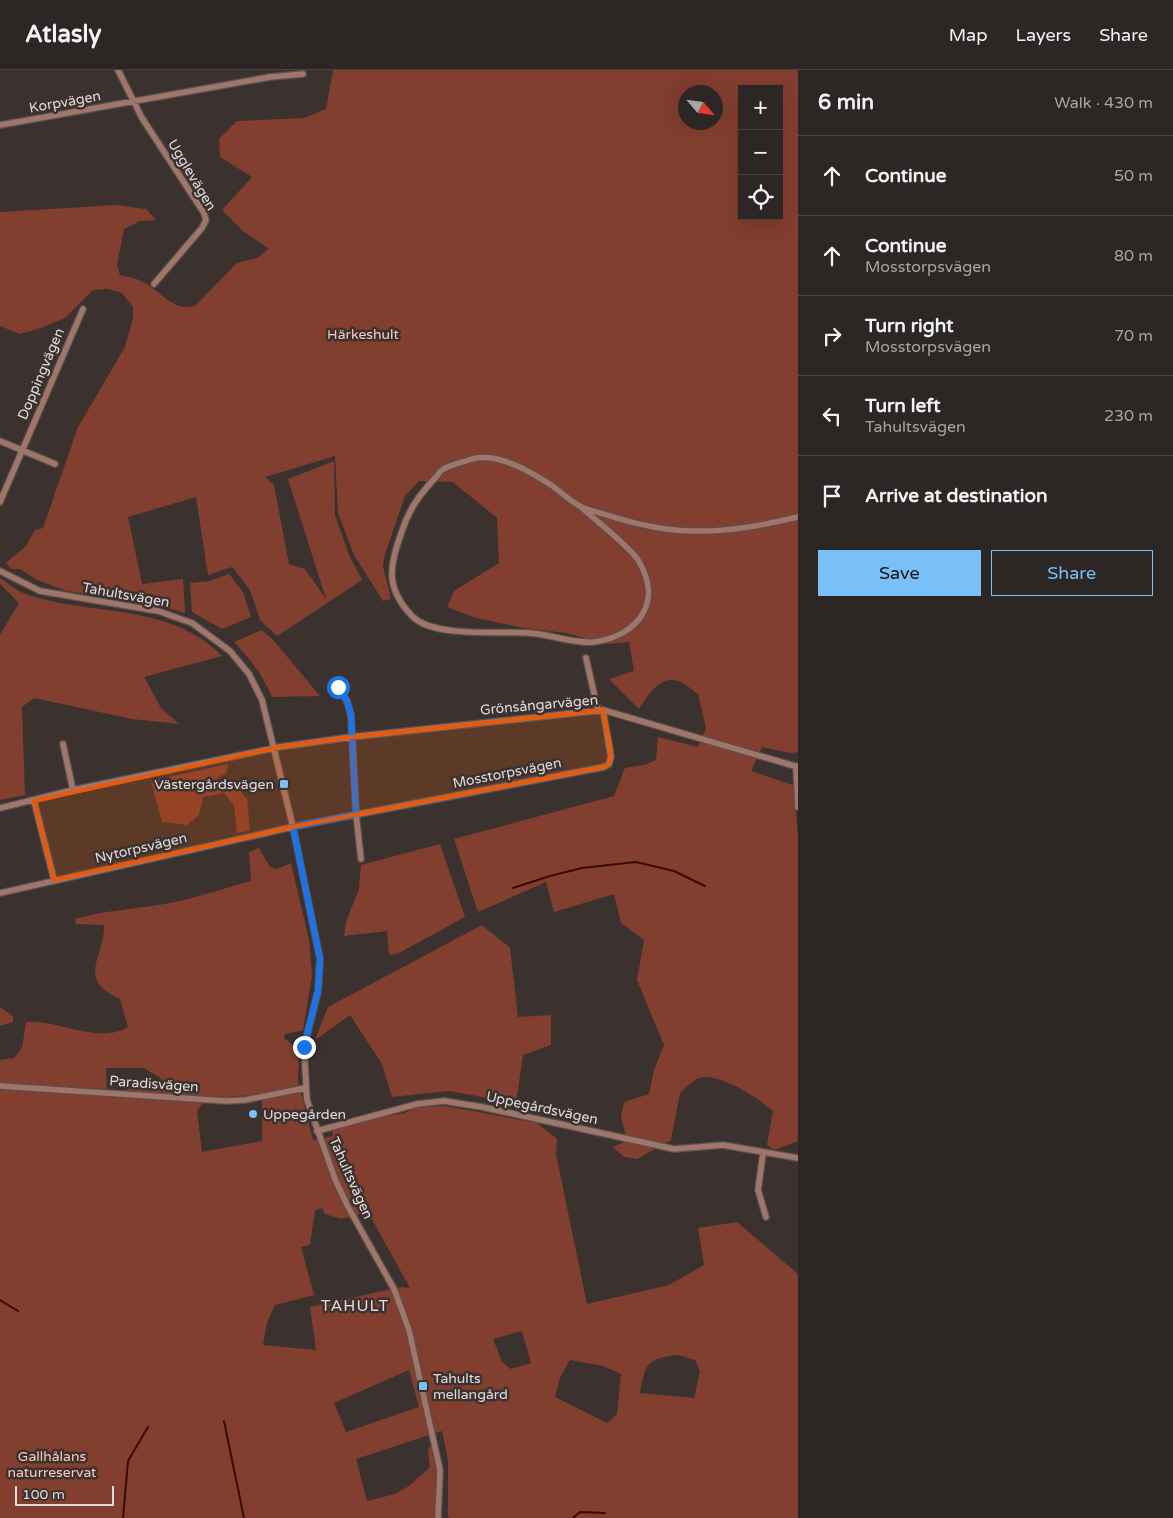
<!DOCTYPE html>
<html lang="en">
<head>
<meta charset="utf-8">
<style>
	:root { --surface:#2c2624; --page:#342e2c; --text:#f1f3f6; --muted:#a6a5a6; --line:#484341; --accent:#79bff8 }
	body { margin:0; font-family:"Varela Round",sans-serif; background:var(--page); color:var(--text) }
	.controls { position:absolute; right:15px; top:15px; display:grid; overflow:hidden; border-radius:0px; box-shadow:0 5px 20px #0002 }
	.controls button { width:45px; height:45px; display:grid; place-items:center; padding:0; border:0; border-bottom:1px solid var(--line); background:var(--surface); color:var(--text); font:25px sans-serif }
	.compass { position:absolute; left:678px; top:15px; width:45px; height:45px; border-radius:50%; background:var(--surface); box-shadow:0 5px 20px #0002; rotate:118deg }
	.scale { position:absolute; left:15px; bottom:12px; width:99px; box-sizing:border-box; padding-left:5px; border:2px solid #e1dad9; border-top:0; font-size:14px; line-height:18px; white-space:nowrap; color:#e1dad9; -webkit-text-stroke:4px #3b3230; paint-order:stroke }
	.stop { position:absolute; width:15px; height:15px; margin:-11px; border:4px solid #1a73e8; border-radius:50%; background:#fff }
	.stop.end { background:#1a73e8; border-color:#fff; box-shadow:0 1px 5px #0008 }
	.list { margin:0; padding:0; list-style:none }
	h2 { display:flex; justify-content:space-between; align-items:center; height:65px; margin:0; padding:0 20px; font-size:21px }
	h2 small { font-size:16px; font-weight:400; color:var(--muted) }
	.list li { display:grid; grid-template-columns:32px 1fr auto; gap:15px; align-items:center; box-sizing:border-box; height:80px; padding:0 20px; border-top:1px solid var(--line) }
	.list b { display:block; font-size:19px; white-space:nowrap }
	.list p { margin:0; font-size:16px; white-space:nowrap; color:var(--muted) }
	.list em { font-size:16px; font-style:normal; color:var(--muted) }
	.actions { display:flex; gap:10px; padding:15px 20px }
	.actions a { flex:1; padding:11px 0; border:1px solid var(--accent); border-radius:0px; text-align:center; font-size:18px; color:var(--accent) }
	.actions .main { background:var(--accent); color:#111 }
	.icon { flex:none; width:28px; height:28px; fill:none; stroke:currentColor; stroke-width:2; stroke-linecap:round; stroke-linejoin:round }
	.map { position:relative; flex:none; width:798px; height:1448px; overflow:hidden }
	header { display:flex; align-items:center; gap:30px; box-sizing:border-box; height:70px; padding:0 25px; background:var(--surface); border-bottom:1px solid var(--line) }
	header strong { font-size:24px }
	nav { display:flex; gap:28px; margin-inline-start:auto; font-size:18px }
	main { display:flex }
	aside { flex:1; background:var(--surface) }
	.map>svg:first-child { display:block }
	.green { fill:#823e2e; fill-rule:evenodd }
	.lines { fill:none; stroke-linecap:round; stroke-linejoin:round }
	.stream { stroke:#390b02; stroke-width:2 }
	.minor-casing { stroke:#59504e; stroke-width:8 }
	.minor { stroke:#a0756a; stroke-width:5.5 }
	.route { stroke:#1a73e8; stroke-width:6 }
	.marked { fill:#e8590c; fill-opacity:0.2; stroke:#e8590c; stroke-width:4; stroke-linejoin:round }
	.poi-dot { fill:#79bff8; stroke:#3b3230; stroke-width:2 }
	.labels { text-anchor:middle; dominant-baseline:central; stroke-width:5; stroke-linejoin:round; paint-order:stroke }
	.street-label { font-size:14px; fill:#e1dad9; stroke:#3b3230 }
	.park-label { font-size:14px; fill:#fcc9bb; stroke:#3b3230 }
	.poi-label { font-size:14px; fill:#e1dad9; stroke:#3b3230; text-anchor:start }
	.quarter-label { font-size:16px; letter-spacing:1px; fill:#e1dad9; stroke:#3b3230 }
</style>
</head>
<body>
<header>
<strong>Atlasly</strong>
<nav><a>Map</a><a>Layers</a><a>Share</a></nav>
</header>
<main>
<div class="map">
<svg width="798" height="1448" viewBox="0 0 798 1448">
	<rect width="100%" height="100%" fill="#3b3230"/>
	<path class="green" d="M333,0H798V682L790,683L762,677L751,701L793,715L798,764V1071L774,1080L767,1075L773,1041C759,1028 718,1002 699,1008C693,1010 685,1018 680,1023L671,1070L637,1089L624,1087L613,1077L627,1071L621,1046L624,1032L649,1024L654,1000L664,975L637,910L644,870L621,853L614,824L554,842L546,812L478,842L454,769L614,726L625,698L644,695L656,690L658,667L698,677L706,658L698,624C692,620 685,613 678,611C659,605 648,626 639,639L609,609L634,601L629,572L607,574L566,563L524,558L476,548L447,537L454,521L499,493L497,448L453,412L419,411L405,426L385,484L383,496L391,529L383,531L354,485L338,443L335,386L265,407L274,415L289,494L305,499L326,529L288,409L334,391L335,445L349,485L362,510L277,566L260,550L250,520L232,497L208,505L196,427L128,447L142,514L183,509L185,543L150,533L67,521L37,510L20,499H11L6,493L26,476L35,460L43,458L78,357L125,277L133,248V237L122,223L108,219L93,220L65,248L41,258L20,264L0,256V142L116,135L146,139L156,150L140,151L124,159L117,195L120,205C128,207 136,208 143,212C161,221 173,242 195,236L237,193L257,188L269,179L243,161L222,140L252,107L220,87L219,69L237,51L304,48L326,39ZM742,19H779V146H742ZM686,22H716V52H686Z
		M229,504L243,522L251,547L222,559L192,542L190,513L210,511Z
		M0,508C8,513 17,521 26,524C92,547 170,532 222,586L144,607L161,638L179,654L132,649L34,628L22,637L25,725L0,730V565L19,533L0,514Z
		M262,560L275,572L320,626L272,627C263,605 250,589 234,572Z
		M228,694L226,704L217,707L220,716L239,719L247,729L250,760L237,763L234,736L224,723L203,727L199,745L187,755L162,752L151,711Z
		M440,774L465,847L399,883L389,885L387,861L344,866L346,852L359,819L361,795Z
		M259,778L270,797L277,799L291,793L309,870L312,905L303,960L285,964L284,968L299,980L298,1011L313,1070L333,1066L332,1059L367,1049L405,1043L416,1037L445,1036L537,1053L557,1069L556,1084L587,1234L669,1215L704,1195L698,1158L737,1152L798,1204V1448H451L448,1447V1390L442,1361L356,1389L367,1431L395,1424L409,1416L430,1397L428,1381L431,1374L436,1395L435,1448H0V990L14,988L22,978L26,952C58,949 99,975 128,957L120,929C75,909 105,887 104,855L76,854L75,849C109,839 145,839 179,831C203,826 227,817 251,811L249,782ZM106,998H144L162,1009L112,1024L117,1028L107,1027ZM262,1024V1071L202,1082L197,1041L206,1029ZM322,1138L325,1144L341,1149L368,1142L410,1218L401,1217L310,1237L316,1280L263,1275L267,1253L275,1235L314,1225L301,1177L310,1175L315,1140ZM522,1261L531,1293L511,1299L502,1292L493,1269ZM678,1285L695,1290L700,1301L694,1328L640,1323C645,1294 647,1288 678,1285ZM570,1290L603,1296L621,1304L617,1344L607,1353L555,1327L560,1308ZM409,1300L419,1337L346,1362L334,1333Z
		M482,855L510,878L518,947L551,945V975L523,985L516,1033L449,1021L392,1027L382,994L350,945L315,970L328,937Z
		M0,937L13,946V952L0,956Z"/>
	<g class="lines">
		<path class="stream" d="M513,818L550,806L582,798L636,792L674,801L705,816
			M0,1230L18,1241
			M224,1351L244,1448
			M123,1448L128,1391L148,1357
			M573,1448L580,1442L605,1443"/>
		<defs>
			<path id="minor" d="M118,0L142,48L204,143L206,150L202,158L154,214
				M0,55L270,7L303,4
				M0,371L55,394
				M0,432L83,239
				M581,437C594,449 630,477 638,490C664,532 638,566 594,572C573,574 550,564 529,563C500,561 433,568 412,546C384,517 390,495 402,461C409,439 420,424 436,407C438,405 439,402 442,400C449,395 464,392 472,389C499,382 533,403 554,417C563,424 573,434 584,438C618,449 657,461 693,461C729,462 764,455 798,447
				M0,501L40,521L158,541L192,553L230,581L249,604L262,630L293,757L320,889L318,921L304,977L307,1030L335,1109L347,1135L394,1219L409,1260L440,1400L438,1448
				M586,588L598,641
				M338,617L347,631L351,645L356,744L361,789
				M63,674L73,720
				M796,696L798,737
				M34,731L54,810
				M0,738L73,720L279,677L351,667L603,640L798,697
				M0,823L297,756L604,697L609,694L611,687L603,640
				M0,1016L226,1031L245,1030L305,1018
				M317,1061L417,1034L444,1031L482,1037L674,1079L723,1075L798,1088
				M763,1083L758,1120L766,1147"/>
		</defs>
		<use href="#minor" class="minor-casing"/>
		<use href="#minor" class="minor"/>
	</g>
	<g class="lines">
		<path class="route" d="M304,977L318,921L320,889L293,757L356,744L351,645L347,631L338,617"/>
	</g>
	<path class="marked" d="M603,640L611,679L609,694L604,697L297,756L54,810L34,731L279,677L351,667Z"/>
	<g class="poi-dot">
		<rect x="279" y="709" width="10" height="10" rx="2.5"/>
		<circle cx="253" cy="1044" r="5"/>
		<rect x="418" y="1311" width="10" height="10" rx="2.5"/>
	</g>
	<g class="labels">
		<g class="street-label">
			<text transform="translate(65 32) rotate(-10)">Korpvägen</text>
			<text transform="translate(192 105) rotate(59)">Ugglevägen</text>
			<text transform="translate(41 304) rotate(-67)">Doppingvägen</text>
			<text transform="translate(126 525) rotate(10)">Tahultsvägen</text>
			<text transform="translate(539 635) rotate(-5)">Grönsångarvägen</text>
			<text transform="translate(507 703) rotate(-11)">Mosstorpsvägen</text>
			<text transform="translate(141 778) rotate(-13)">Nytorpsvägen</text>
			<text transform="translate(154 1014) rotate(4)">Paradisvägen</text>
			<text transform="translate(542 1038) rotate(12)">Uppegårdsvägen</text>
			<text transform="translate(351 1108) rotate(66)">Tahultsvägen</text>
		</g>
		<g class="park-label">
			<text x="363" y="264">Härkeshult</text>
			<text x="52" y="1386">Gallhålans<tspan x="52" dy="16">naturreservat</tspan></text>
		</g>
		<g class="poi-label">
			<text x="274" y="714" text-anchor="end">Västergårdsvägen</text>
			<text x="263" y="1044">Uppegården</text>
			<text x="433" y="1308">Tahults<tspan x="433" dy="16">mellangård</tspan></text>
		</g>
		<g class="quarter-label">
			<text x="355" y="1236">TAHULT</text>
		</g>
	</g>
</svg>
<div class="controls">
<button>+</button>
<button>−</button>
<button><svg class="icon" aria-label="locate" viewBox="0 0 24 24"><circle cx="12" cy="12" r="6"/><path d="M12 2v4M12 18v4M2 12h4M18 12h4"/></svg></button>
</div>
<svg class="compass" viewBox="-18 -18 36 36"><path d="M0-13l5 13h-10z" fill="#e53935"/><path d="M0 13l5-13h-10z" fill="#a6a5a6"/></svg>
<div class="scale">100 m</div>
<div class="stop" style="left:338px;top:617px"></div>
<div class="stop end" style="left:304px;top:977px"></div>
</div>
<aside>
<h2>6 min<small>Walk · 430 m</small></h2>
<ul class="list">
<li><svg class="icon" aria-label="ahead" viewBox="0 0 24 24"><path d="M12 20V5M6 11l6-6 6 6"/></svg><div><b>Continue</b></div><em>50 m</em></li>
<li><svg class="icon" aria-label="ahead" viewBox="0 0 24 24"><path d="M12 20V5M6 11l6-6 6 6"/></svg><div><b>Continue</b><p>Mosstorpsvägen</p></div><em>80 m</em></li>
<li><svg class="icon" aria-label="right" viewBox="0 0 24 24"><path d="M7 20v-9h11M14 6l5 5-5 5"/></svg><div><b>Turn right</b><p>Mosstorpsvägen</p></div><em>70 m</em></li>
<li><svg class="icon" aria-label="left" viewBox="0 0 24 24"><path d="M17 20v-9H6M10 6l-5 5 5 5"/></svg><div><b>Turn left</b><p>Tahultsvägen</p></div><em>230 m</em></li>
<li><svg class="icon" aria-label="arrive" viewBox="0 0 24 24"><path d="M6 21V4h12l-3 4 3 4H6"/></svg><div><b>Arrive at destination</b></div></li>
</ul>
<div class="actions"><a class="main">Save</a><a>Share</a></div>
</aside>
</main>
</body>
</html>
